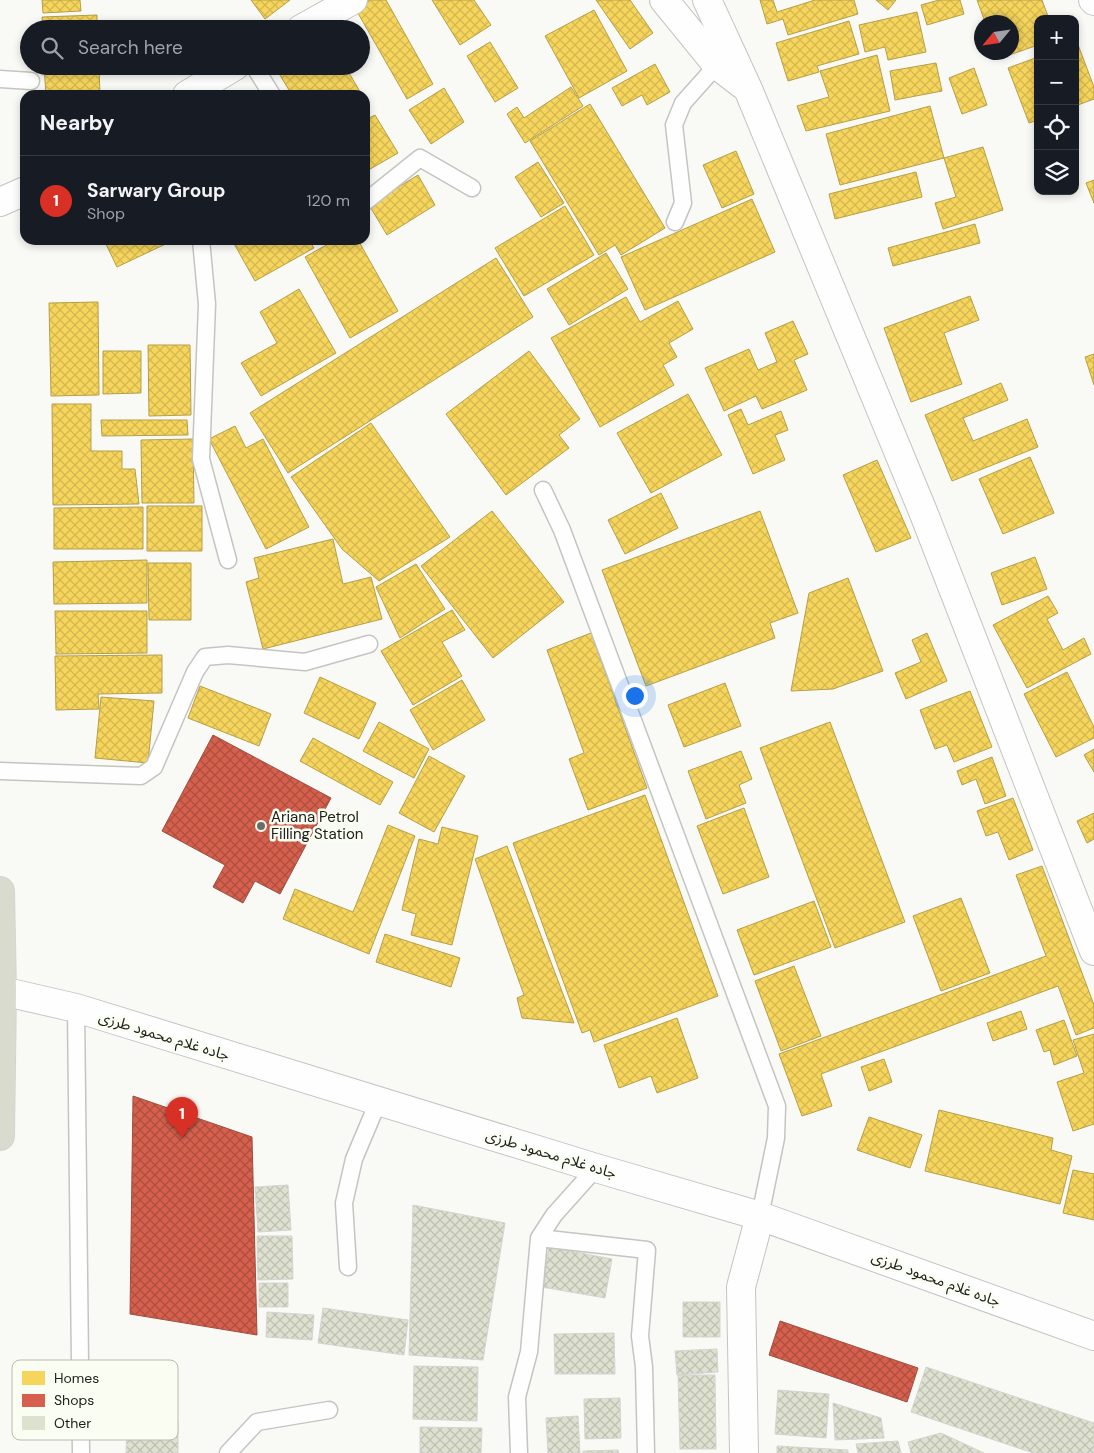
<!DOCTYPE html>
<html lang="en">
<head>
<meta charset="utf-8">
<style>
	:root { --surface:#171b24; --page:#242831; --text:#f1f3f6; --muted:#9ea1a6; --line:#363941; --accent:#d93025 }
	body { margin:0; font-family:"DM Sans","Noto Sans Arabic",sans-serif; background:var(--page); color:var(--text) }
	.controls { position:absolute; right:15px; top:15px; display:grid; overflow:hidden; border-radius:10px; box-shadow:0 2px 8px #0003 }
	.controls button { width:45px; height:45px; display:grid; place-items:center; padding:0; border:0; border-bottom:1px solid var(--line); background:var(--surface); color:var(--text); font:25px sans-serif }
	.compass { position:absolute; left:974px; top:15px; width:45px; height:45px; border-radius:50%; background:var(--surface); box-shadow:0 2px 8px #0003; rotate:241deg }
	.you { position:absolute; left:634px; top:695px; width:18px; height:18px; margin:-12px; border:4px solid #fff; border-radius:50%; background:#1a73e8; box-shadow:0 0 0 8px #1a73e833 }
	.badge { display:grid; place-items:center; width:32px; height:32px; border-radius:50%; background:var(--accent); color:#fff; font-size:16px; font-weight:700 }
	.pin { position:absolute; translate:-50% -41px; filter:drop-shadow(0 1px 2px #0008) }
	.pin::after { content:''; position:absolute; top:26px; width:18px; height:15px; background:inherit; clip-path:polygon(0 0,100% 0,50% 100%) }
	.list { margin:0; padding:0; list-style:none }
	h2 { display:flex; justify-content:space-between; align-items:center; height:65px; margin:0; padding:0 20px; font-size:21px }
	h2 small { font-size:16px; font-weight:400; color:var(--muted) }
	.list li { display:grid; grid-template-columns:32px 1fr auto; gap:15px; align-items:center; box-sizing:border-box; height:90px; padding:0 20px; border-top:1px solid var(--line) }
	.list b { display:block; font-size:19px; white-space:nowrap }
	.list p { margin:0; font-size:16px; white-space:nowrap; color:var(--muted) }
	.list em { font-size:16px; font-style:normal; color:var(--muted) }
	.icon { flex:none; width:28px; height:28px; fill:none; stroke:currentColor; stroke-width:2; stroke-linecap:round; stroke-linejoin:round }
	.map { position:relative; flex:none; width:1094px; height:1453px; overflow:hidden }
	.search { position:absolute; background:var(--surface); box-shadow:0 2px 8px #0003; left:20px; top:20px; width:350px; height:55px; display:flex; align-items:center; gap:12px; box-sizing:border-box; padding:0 18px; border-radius:28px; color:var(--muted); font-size:19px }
	.panel { position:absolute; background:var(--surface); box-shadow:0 2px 8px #0003; left:20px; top:90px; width:350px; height:155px; border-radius:15px }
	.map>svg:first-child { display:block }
	.homes { fill:url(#homes-cross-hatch); stroke:#b69f49 }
	.shops { fill:url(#shops-cross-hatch); stroke:#9f4d3f }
	.building { fill:url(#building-cross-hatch); stroke:#d4d5d1 }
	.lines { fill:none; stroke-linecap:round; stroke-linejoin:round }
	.service-casing { stroke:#c4c5c1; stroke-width:19 }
	.minor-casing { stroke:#c4c5c1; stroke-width:30 }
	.tertiary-casing { stroke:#c4c5c1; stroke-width:30 }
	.trunk-casing { stroke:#d4d5d2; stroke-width:30 }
	.service { stroke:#fefefe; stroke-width:16 }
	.minor { stroke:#fefefe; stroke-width:28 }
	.tertiary { stroke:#fefefe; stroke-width:28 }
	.trunk { stroke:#d9dbce; stroke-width:28 }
	.poi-dot { fill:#6c6d69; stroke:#fafdf2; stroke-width:2 }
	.labels { text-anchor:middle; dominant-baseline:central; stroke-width:5; stroke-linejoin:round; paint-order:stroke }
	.poi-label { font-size:15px; fill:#20211d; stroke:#fafdf2; text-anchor:start }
	.street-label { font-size:15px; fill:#20211d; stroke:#fafdf2 }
	.key { fill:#fafdf2; stroke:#b9bbb2; stroke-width:1 }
	.key-label { font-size:14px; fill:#20211d }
</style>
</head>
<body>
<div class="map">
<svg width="1094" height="1453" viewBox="0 0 1094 1453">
	<defs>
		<pattern id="homes-cross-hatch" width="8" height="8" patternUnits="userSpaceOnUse" patternTransform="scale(1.25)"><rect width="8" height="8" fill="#f6d55c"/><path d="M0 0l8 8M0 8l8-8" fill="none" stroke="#d3b750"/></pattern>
		<pattern id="shops-cross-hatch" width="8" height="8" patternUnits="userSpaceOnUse" patternTransform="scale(1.25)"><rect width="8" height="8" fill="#d6604d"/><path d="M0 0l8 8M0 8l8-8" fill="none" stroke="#ad4f3f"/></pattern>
		<pattern id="building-cross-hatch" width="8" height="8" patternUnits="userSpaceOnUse" patternTransform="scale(1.25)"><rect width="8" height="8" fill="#dee1d0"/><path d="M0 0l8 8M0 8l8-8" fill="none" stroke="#bec1b2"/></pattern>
	</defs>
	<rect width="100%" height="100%" fill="#f9faf5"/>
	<path class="homes" d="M42,0H80L81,11L43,13Z
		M251,0H290L265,19Z
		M370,0H386L433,84L407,99L355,8Z
		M432,0H474L491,25L460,45Z
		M596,0H630L653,33L630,49Z
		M760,0H773L777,12L815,0H854L858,14L788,35L783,19L767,24Z
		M876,0H896L888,10Z
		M939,0H960L964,14L927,25L921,5Z
		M977,0H1042L1049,19H1038V45L998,59L996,52H1012V22H985Z
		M594,10L627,71L579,98L545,36Z
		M917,12L926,52L888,60L885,47L865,52L859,25Z
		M97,15V29H43L42,17Z
		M849,21L859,54L817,66L819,72L788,81L776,43Z
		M490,42L518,88L495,102L467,56Z
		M1077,42L1094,87V99L1075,106V43Z
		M877,55L890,111L806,131L797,106L829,97L820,71Z
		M1038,57V120L1029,123L1008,68Z
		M936,63L942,91L895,100L890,71Z
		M655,64L670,92L647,105L642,95L622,106L612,88Z
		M44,66H99L100,95H46Z
		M345,66L362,95H292L275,67Z
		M974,68L987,105L962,114L949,78Z
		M571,87L583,106L525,143L507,114L517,107L524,118Z
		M444,88L464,122L431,144L409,110Z
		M590,104L665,228L621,255L615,245L599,255L530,141Z
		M930,106L944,158L840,185L826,134Z
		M375,115L398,153L365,172V120Z
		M983,147L1003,210L943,229L935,203L956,197L944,158Z
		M736,151L754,194L722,208L703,165Z
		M538,162L564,203L541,217L515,177Z
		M916,172L922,197L835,219L829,194Z
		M418,175L435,205L387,235L369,205Z
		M1094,180V203L1086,183Z
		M752,199L775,252L645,310L621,257Z
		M565,206L594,255L524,296L495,248Z
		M975,224L980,243L893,266L888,248Z
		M104,240H174L117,267Z
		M232,240H309L314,248L255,281Z
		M335,240H358L398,311L350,338L305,257Z
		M606,253L628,289L569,325L547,289Z
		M496,258L533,317L288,473L250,413Z
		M299,289L336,353L261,396L241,363L277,343L260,312Z
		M970,296L979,320L944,333L962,384L911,402L884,328Z
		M626,297L640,322L678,301L693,329L669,343L677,357L663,365L674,385L600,427L551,338Z
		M98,302L99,395L51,396L49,303Z
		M793,321L808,354L794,360L807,390L762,409L756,396L724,411L705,368L749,349L758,370L777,362L765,333Z
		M148,345H190L191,415L149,416Z
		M103,351H141V393L103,394Z
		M529,351L580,419L559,435L569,448L506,495L446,414Z
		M1094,354V385L1085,357Z
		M1001,383L1008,400L963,418L973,441L1027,419L1038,447L952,481L925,415Z
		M688,394L722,455L651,493L617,433Z
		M52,404H91V451H122V469H135L139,504L53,505Z
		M741,409L748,425L781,411L788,430L775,435L785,460L753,474L728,415Z
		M101,420H187L188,435L102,436Z
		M371,423L450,537L379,581L342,549L291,477Z
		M235,426L246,448L263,439L309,527L266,549L209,439Z
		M193,439L194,503H142L141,440Z
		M1030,457L1054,513L1003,534L979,479Z
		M877,460L911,538L876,552L843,475Z
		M661,493L678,528L625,554L608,520Z
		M147,506H202V551H147Z
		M143,507V549H54V508Z
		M492,511L564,602L493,658L421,566Z
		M760,511L798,613L770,623L775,638L646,686L602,570Z
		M333,539L343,584L371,577L382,619L263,649L246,582L259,578L254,558Z
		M1035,557L1047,589L1002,605L991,573Z
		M147,560V603L54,604L53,562Z
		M148,563H191V620H149Z
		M416,564L445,609L400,638L376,587Z
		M848,578L883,671L833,689L791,691L809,593Z
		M1048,596L1058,613L1047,619L1063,650L1084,638L1091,654L1027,688L993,625Z
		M452,610L465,630L442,642L462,676L413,705L381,651Z
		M55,611H147V653L56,654Z
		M591,633L647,788L588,810L569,759L584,753L547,650Z
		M927,633L947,681L906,699L895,673L921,662L912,640Z
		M162,655V693L98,694L99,709L56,710L55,656Z
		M1067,672L1094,727V738L1056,757L1024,694Z
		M320,677L376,703L359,739L304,713Z
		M462,680L485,720L433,750L410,710Z
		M725,683L741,726L684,747L668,705Z
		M200,686L271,714L259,746L188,718Z
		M970,691L992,747L954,762L947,745L935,749L920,710Z
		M101,697L154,701L148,763L95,758Z
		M379,722L429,749L414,778L363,751Z
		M830,722L905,922L835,948L760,748Z
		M313,738L393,782L380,805L300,761Z
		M1094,749V772L1084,755Z
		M741,751L752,779L739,785L746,803L706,819L688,771Z
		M429,756L465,776L434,832L399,813Z
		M992,757L1006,796L985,804L976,779L962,785L957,771Z
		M645,795L718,996L594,1042L590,1030L582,1033L513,843Z
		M1013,798L1033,850L1009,860L998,832L986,836L977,811Z
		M744,808L769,877L723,894L697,826Z
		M1094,813V839L1087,843L1077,821Z
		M388,825L415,836L369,954L283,919L295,889L353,912Z
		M442,827L478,836L452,945L411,935L416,914L402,910L419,839L438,844Z
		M507,846L574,1023L522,1018L517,998L524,995L475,859Z
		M1042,866L1094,1005V1028L1076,1035L1058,986L821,1074L832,1106L802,1116L779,1054L1046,956L1016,875Z
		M961,898L990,973L941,991L913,916Z
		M814,901L831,947L754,975L737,930Z
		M385,934L460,958L451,987L376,962Z
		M794,966L821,1036L781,1051L755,981Z
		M1021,1011L1027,1029L993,1041L987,1023Z
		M677,1018L698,1078L657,1093L651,1076L619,1088L604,1045Z
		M1064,1020L1077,1056L1054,1065L1050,1050L1044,1052L1036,1030Z
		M1094,1034V1124L1073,1131L1057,1082L1084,1073L1073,1040Z
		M884,1059L892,1082L869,1091L861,1067Z
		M939,1110L1053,1138L1051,1150L1072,1156L1060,1204L925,1171Z
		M869,1117L922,1135L910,1168L857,1150Z
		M1073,1170L1094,1174V1220L1063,1213Z"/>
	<path class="shops" d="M213,735L331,798L280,894L255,881L243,903L213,887L225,865L162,831Z
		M133,1096L252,1137L257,1335L130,1314Z
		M780,1321L918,1368L907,1402L769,1355Z"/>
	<path class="building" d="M288,1185L291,1230L258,1232L255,1187Z
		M413,1205L505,1223L483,1360L409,1355Z
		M257,1236H292L293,1279L258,1280Z
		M549,1247L612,1259L605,1298L542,1287Z
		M259,1283H288V1307H259Z
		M683,1302H720V1337H683Z
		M323,1308L408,1320L404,1355L318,1343Z
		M267,1312L314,1315L312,1340L266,1337Z
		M614,1333L615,1374H555L554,1334Z
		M717,1349L718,1372L677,1375L675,1351Z
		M414,1366L478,1367L477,1421L413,1419Z
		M926,1367L1094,1423V1453H1033L911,1412Z
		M678,1375H715L716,1449H680Z
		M778,1390L829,1394L826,1438L775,1434Z
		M620,1398L621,1438L585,1439L584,1399Z
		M833,1403L881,1418L884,1438L835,1440Z
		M578,1416L580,1453H548L546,1418Z
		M127,1421L178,1422V1453H126Z
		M420,1427L482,1428L481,1453H420Z
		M941,1433L984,1453H911L908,1442Z
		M898,1441L901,1453H858L856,1444Z
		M777,1446L848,1450V1453H777Z
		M618,1450L619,1453H583V1451Z"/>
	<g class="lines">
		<defs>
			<path id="service" d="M254,66L272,95
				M0,79L31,81
				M365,202L420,158L472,188
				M675,222L683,203L674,125L683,103L717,65
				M201,240L207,304L201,459L228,560
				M543,490L562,530L777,1106L776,1138L760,1216
				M0,771L141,776L154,767L195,672L205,657L228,655L305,662L369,644
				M76,1008L81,1453
				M539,1238L647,1250L640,1336L644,1367L646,1453
				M348,1267L344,1203L354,1159L378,1102
				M228,1453L257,1422L329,1410
				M519,1453L517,1397L529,1352L539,1238L554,1215L596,1168"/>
			<path id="minor" d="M664,0L717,65L743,85
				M707,0L748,89L922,509L1094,951
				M1093,0L1094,1
				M301,29L353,0
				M187,95L235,66
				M0,202L25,191
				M744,1453L741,1287L760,1216"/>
			<path id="tertiary" d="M2,991L76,1008L596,1168L760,1216L1094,1336"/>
			<path id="trunk" d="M0,891L2,991L0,1136"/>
		</defs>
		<use href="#service" class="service-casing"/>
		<use href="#minor" class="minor-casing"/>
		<use href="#tertiary" class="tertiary-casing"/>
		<use href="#trunk" class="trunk-casing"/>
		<use href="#service" class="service"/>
		<use href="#minor" class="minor"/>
		<use href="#tertiary" class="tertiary"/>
		<use href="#trunk" class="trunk"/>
	</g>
	<circle class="poi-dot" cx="261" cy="826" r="5"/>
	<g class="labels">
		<g class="poi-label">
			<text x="271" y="817">Ariana Petrol<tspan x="271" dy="17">Filling Station</tspan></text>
		</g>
		<g class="street-label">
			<text transform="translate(164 1036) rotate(17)">جاده غلام‌ محمود طرزی</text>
			<text transform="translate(551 1154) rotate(17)">جاده غلام‌ محمود طرزی</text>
			<text transform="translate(936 1279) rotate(20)">جاده غلام‌ محمود طرزی</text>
		</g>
	</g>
	<rect x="12" y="1360" width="166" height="80" rx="8" class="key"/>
	<rect x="22" y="1371" width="23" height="14" fill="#f6d55c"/>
	<rect x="22" y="1394" width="23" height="13" fill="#d6604d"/>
	<rect x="22" y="1416" width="23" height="14" fill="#dee1d0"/>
	<g class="key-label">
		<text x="54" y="1383">Homes</text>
		<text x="54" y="1405">Shops</text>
		<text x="54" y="1428">Other</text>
	</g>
</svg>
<div class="controls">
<button>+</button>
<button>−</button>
<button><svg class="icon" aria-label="locate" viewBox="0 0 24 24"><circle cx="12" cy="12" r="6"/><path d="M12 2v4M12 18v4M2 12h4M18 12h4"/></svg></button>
<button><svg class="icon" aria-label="layers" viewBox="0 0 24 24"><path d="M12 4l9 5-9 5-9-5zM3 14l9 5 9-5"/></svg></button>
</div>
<svg class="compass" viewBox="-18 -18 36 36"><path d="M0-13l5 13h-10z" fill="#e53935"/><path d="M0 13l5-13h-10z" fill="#9ea1a6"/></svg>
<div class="you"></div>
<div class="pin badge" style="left:182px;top:1138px">1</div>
<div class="search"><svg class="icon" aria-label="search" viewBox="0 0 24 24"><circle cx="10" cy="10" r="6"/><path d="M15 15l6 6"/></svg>Search here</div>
<section class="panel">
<h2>Nearby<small></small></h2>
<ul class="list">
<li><span class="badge">1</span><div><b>Sarwary Group</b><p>Shop</p></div><em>120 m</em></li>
</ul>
</section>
</div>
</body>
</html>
